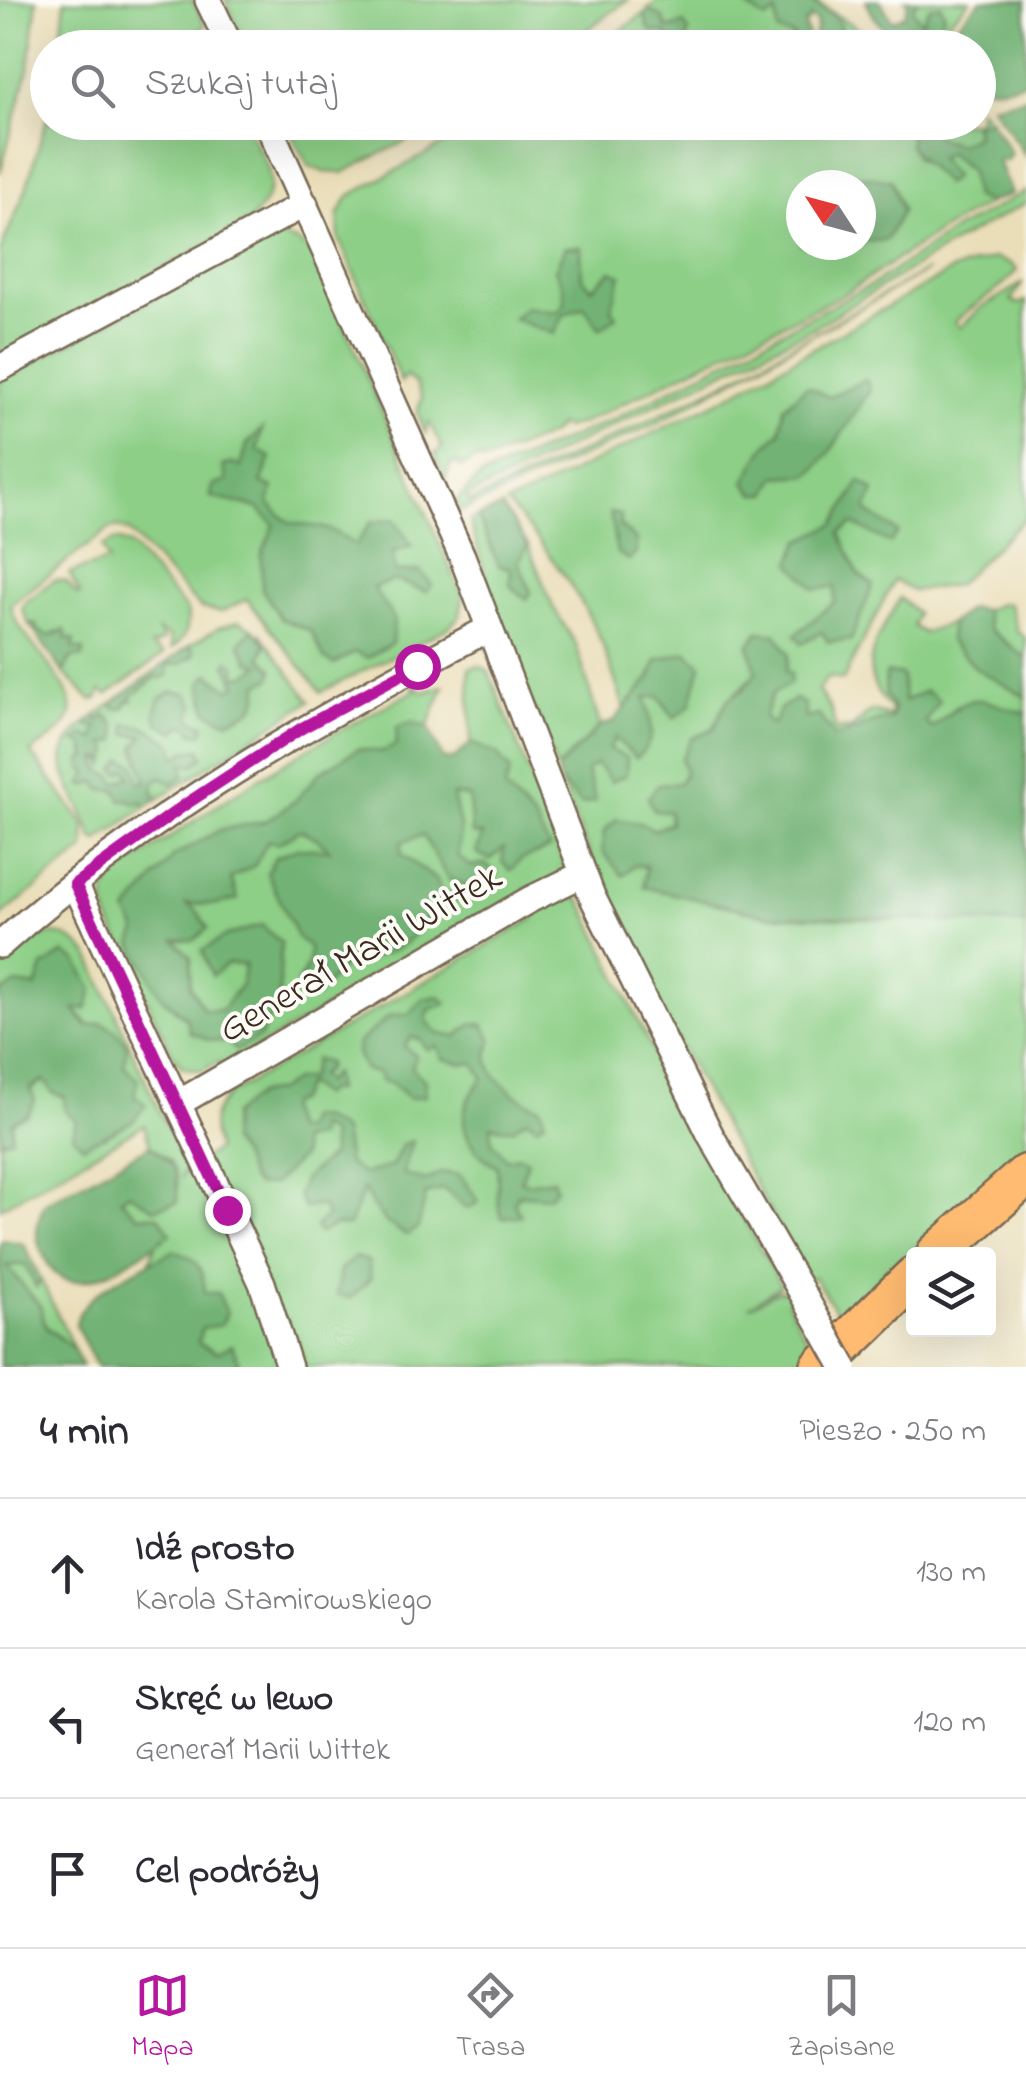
<!DOCTYPE html>
<html lang="pl">
<head>
<meta charset="utf-8">
<style>
	:root { --surface:#fff; --page:#f2f2f3; --text:#2b2b33; --muted:#7c7c81; --line:#e1e1e2; --accent:#b5179e }
	body { margin:0; font-family:"Indie Flower",sans-serif; background:var(--page); color:var(--text) }
	.controls { position:absolute; right:30px; bottom:30px; display:grid; overflow:hidden; border-radius:10px; box-shadow:0 10px 40px #0002 }
	.controls button { width:90px; height:90px; display:grid; place-items:center; padding:0; border:0; border-bottom:2px solid var(--line); background:var(--surface); color:var(--text); font:50px sans-serif }
	.compass { position:absolute; left:786px; top:170px; width:90px; height:90px; border-radius:50%; background:var(--surface); box-shadow:0 10px 40px #0002; rotate:306deg }
	.stop { position:absolute; width:30px; height:30px; margin:-22px; border:8px solid #b5179e; border-radius:50%; background:#fff }
	.stop.end { background:#b5179e; border-color:#fff; box-shadow:0 2px 10px #0008 }
	.list { margin:0; padding:0; list-style:none }
	h2 { display:flex; justify-content:space-between; align-items:center; height:130px; margin:0; padding:0 40px; font-size:42px }
	h2 small { font-size:32px; font-weight:400; color:var(--muted) }
	.list li { display:grid; grid-template-columns:65px 1fr auto; gap:30px; align-items:center; box-sizing:border-box; height:150px; padding:0 40px; border-top:2px solid var(--line) }
	.list b { display:block; font-size:38px; white-space:nowrap }
	.list p { margin:0; font-size:32px; white-space:nowrap; color:var(--muted) }
	.list em { font-size:32px; font-style:normal; color:var(--muted) }
	.icon { flex:none; width:55px; height:55px; fill:none; stroke:currentColor; stroke-width:2; stroke-linecap:round; stroke-linejoin:round }
	.map { position:relative; flex:none; width:1026px; height:1367px; overflow:hidden }
	.search { position:absolute; background:var(--surface); box-shadow:0 10px 40px #0002; left:30px; right:30px; top:30px; height:110px; display:flex; align-items:center; gap:25px; box-sizing:border-box; padding:0 35px; border-radius:55px; color:var(--muted); font-size:38px }
	.sheet { height:580px; background:var(--surface) }
	nav { display:flex; justify-content:space-around; align-items:center; box-sizing:border-box; height:140px; border-top:2px solid var(--line); background:var(--surface); font-size:28px; color:var(--muted) }
	nav a { display:grid; justify-items:center; gap:5px }
	nav .on { color:var(--accent) }
	.map>svg:first-child { display:block }
	.green { fill:#8dcf87; stroke:#647c52; stroke-width:2.5; fill-rule:evenodd }
	.forest { fill:#72b274; stroke:#566e49; stroke-width:2.5 }
	.lines { fill:none; stroke-linecap:round; stroke-linejoin:round }
	.minor-casing { stroke:#786954; stroke-width:30 }
	.trunk-casing { stroke:#786954; stroke-width:45 }
	.minor { stroke:#fff; stroke-width:25 }
	.trunk { stroke:#febb71; stroke-width:40 }
	.minor-bridge-casing { stroke:#786954; stroke-width:30; stroke-linecap:butt }
	.minor-bridge { stroke:#fff; stroke-width:25 }
	.route { stroke:#b5179e; stroke-width:12 }
	.labels { text-anchor:middle; dominant-baseline:central; stroke-width:8; stroke-linejoin:round; paint-order:stroke }
	.street-label { font-size:40px; fill:#3b2a1e; stroke:#fdfcf7 }
</style>
</head>
<body>
<div class="map">
<svg width="1026" height="1367" viewBox="0 0 1026 1367">
	<rect width="100%" height="100%" fill="#fdfcf7"/>
	<filter id="ink" filterUnits="userSpaceOnUse"><feTurbulence type="fractalNoise" baseFrequency=".01" numOctaves="2"/><feDisplacementMap in="SourceGraphic" scale="20" xChannelSelector="R" yChannelSelector="G"/><feConvolveMatrix kernelMatrix="1 2 1 2 8 2 1 2 1" color-interpolation-filters="sRGB"/></filter>
	<filter id="wash" filterUnits="userSpaceOnUse"><feTurbulence type="fractalNoise" baseFrequency=".0048" numOctaves="4" result="noise"/><feDisplacementMap in="SourceGraphic" scale="40" xChannelSelector="R" yChannelSelector="G"/><feGaussianBlur stdDeviation="2.25" result="paint"/><feColorMatrix in="noise" values="0 0 0 0 0 0 0 0 0 0 0 0 0 0 0 0 0 1.4 0 .05"/><feComposite in="paint" operator="in"/></filter>
	<g filter="url(#wash)">
		<rect width="100%" height="100%" fill="#eadeb9"/>
		<path class="green" d="M0,0H37L29,66L0,173Z
			M65,0H192L206,26L195,32L194,39L204,47H60Z
			M225,0H628L563,47L248,48Z
			M658,0H751L749,7L776,12L786,32L798,42L797,48H598L645,13L647,25L665,33L675,43L663,18L648,9Z
			M808,0H813L887,47H830L839,42L838,20Z
			M917,0H970L939,31L944,14L923,23L911,10Z
			M979,109L990,120L974,124L976,135L959,144L940,139L925,123L978,122Z
			M47,118L48,122L245,123C264,163 288,182 250,221L0,357V251L26,189Z
			M485,122H814L828,127L833,123H906L915,157L933,169L939,158L948,152L970,171L974,197L988,203L938,232L846,293L583,423L565,428L560,425L550,435L485,461L476,459L461,467L457,462L450,465L445,481L435,454L442,448L429,422L425,433L417,412L422,398L416,384L406,376L401,382L339,239L338,215L349,196ZM801,185H861V245H801Z
			M285,123H442L342,173L324,172L309,166Z
			M1026,191V203L962,238L813,328L467,497L470,502L633,428L739,375L928,270L653,425L460,511L456,501L480,477L614,419L875,283L956,229Z
			M270,236C288,235 302,242 314,255L463,597L460,616L448,628L321,692L247,599L221,612L201,608L129,532L118,527L109,529L11,604C13,638 88,690 68,721C60,734 43,743 31,752L85,826V849L0,917V380Z
			M994,258L1011,264L1017,270C1000,292 974,302 955,322L960,328L981,308L1023,283L1011,300L1017,304L1026,301V517L956,585L913,591L894,580L843,680L828,677L818,690L831,710L836,730L852,728L871,711L889,716L892,710C851,669 877,640 900,598L917,613L913,626L923,633L951,623L949,640L977,669L1026,697V713L957,706L932,729L925,722L894,709L891,719C867,720 856,734 834,737L829,727L805,719L773,726L763,718L772,694L786,672L749,645L756,672C744,689 739,688 728,700C721,707 718,720 714,729C697,759 668,786 670,823L655,830L643,824L622,875L634,865L647,867L645,887L766,915L1026,924V1151L945,1219L840,1318L814,1277L807,1280L673,1033L611,906L560,782L581,803L586,770L597,763L615,737L636,757L645,698L658,696L675,718L650,678L624,709C617,686 610,663 601,641C583,598 539,537 507,504L723,399L953,270Z
			M478,517L499,566L511,568L531,592L518,562L528,545L553,607L576,644L600,726L557,769L498,621L470,521Z
			M116,540L130,545L187,610C190,626 185,640 171,649L170,637L158,631L164,640L151,646L164,654L107,695L101,691L97,699L91,700L63,672L73,657H82L57,631L49,636L39,631L35,624H29L22,608L27,601L54,580L66,581L77,595L80,594L69,573L108,561L102,547Z
			M1000,604H1009L1018,632L1026,638V658L989,629L985,610Z
			M239,621L253,629L240,643L249,662L261,664L246,675L237,677L235,666L229,661L226,665L237,685L229,689L209,674L201,683L208,712L227,721C250,711 259,711 259,684L270,679L273,669L261,657L266,644L257,637L260,633L310,701L159,798L154,794L152,783L161,777L173,784L184,774L181,762L194,765L203,757L200,749L186,751L176,758L172,744L146,727L126,725L127,734L145,736L135,747L147,783H140L134,764L123,760L116,769L120,773L127,769L131,778L117,783L112,776L101,772L97,756L106,764L110,751L105,744L117,740C118,731 115,720 106,715L99,722L95,716L111,704L115,709L124,708L127,701L132,700L130,697L156,677L163,678L168,675V665L179,664L194,655V650L189,646L218,628Z
			M480,666L489,672L565,865V872L223,1067L219,1062L201,1071L182,1067L173,1055L108,917C103,900 104,889 115,875C214,806 306,745 414,691L413,684L423,692L444,686L428,727L411,722L397,745L383,752L358,749L319,773L296,800L266,821L220,830L137,931L162,998L209,1040L228,1042L265,1022L279,998L281,943L227,964H245L241,984L222,1010H204L190,986V958L174,939L184,904H217L231,878L255,865L268,840L278,843L300,830L315,837L331,851L309,947L310,961L298,982L346,957L373,959L421,928L436,903L455,898L441,892L435,879L400,854L402,842L423,835L448,879L496,872L485,864L470,866L457,856L460,826L452,795L469,796L472,833L483,834L477,852L534,819L505,789L497,755L471,743L469,668Z
			M86,723L90,727L97,725L95,741L84,745L88,773L97,782L147,806L98,841L92,838C83,794 36,763 86,723Z
			M566,894L581,900L670,1088L781,1285L749,1307L778,1291L785,1290L791,1298L787,1302L812,1348L795,1367H113L163,1223L159,1216H138L120,1199L170,1161L150,1146L144,1125L0,1208V1141L11,1138C12,1113 23,1092 45,1080L66,1096L102,1138L133,1121L134,1095L124,1066L73,1007L36,988L0,994V968C31,940 54,915 89,955L185,1168L182,1176L217,1149C208,1124 211,1110 231,1093L533,919L532,910Z
			M25,1264L37,1286L41,1280L74,1349L46,1327L40,1306L6,1266Z"/>
		<path class="forest" d="M751,0H808L838,20L841,29L839,42L830,47H813L817,22L811,17L805,25L808,36L802,47H797L794,36L778,32L776,13L766,20L748,7Z
			M866,0H880L892,21L905,15L908,2L905,0H917L912,10L922,22L929,7L941,5L944,14L939,31C905,47 879,35 866,0Z
			M981,0H1026V82C1009,86 995,90 979,85L978,48L942,47L949,33Z
			M648,9L663,18L667,29L684,24L689,32L685,43H675L665,33L652,32L647,25L645,13Z
			M1026,97V156L991,105Z
			M990,120L1011,153L1007,160L998,161L1011,194L988,203L974,197L970,171L948,152L939,158L954,177L945,184C934,169 917,161 909,144L911,136L905,124H929L940,139L959,144L976,135L974,124Z
			M852,175L891,180L902,211L886,240L861,242V185H835Z
			M566,247H581L582,278L592,288L611,271L621,275L611,309L617,316L600,329L584,307L564,314L554,334L513,319L525,307L557,312L565,303L563,287L555,269Z
			M866,379L870,390L830,452L810,475L776,477L767,494H755L745,482L765,446L780,432L784,407L807,386L829,397Z
			M262,429L257,450L271,457L261,483L273,488L269,503C294,533 296,520 327,529C337,532 347,540 356,545L371,522L394,519L412,546L393,552L395,572L420,571L432,585L426,592L395,580L373,588L394,619L392,643L367,658L355,652L334,664L324,658L311,631L281,619L262,589L261,556L274,525L258,508L211,497L212,486L227,481L223,466L234,463L241,467L247,444Z
			M860,481L874,491L866,511L898,532L890,543L853,524L840,533L858,574L873,585L851,640L828,642L822,632L802,643L795,635L835,602V587L815,589L791,563L800,541L835,524Z
			M502,507L528,545L518,562L531,592L527,599L510,586L511,568L499,566L478,517Z
			M610,513L621,515L619,525L636,540V553L629,560L617,553Z
			M970,608L985,610L989,629L1026,658V697L977,669L949,640L951,623Z
			M29,624H35L39,631L49,636L65,630L67,639L75,640L73,648L84,650L83,657H72L63,672Z
			M253,629L266,644L261,657L273,669L270,679L259,684C259,711 250,711 227,721L208,712L201,683L209,674L229,689L237,685L226,664L229,660L235,666L237,677L246,675L260,665L250,662L240,643Z
			M758,632L776,634L789,654L786,672L791,673L790,684L772,694L764,718L773,725L780,709L795,699L805,704V718L819,715L834,737C857,734 867,720 891,719L894,709L885,695L886,673L902,675L904,701L926,691L939,700L925,722L932,728C980,687 970,699 1026,713V924L766,915L644,887L646,866L634,865L623,876L602,851L604,831L617,819L643,824L655,830L670,823L669,812L654,811L648,798L659,784L679,783L685,772L681,759L691,739L714,728L727,700L744,689L756,672L749,645Z
			M189,646L194,650V655L179,664L169,665L168,674L163,678L155,677L131,697L133,701H127L124,708L115,709L111,704Z
			M687,652L701,665L690,706L674,718L659,696L645,698C652,723 658,740 636,758L615,738L609,749L627,758L626,775L611,782L597,764L586,770L596,801L581,804L560,782L557,769L600,726L613,722L650,678L657,660Z
			M172,691L188,694L194,705L190,719L205,725L202,734L193,733L191,727L183,725L175,732L158,723L155,714L160,698Z
			M105,714L116,726L117,740L105,744L110,750L105,765L103,758H97L101,771L112,776L117,783L131,777L127,769L120,773L115,769L123,759L134,764L140,783L147,782L135,746L144,736L127,734L126,724L146,727L173,744L176,758L186,751L199,749L203,757L194,765L182,763L185,774L173,784L161,777L153,783L154,794L159,798L147,806L141,801L135,804L130,800H121L117,790H101L97,782L85,786L82,784L88,773L83,769L81,761L87,758L84,745L75,741L84,735L95,740L97,726L90,727L86,723L95,716L99,721Z
			M411,722L428,727L443,759H454L471,743L497,754L510,771L505,789L534,819L550,848L520,860L511,871L502,862L504,848L490,860L476,852L483,835L472,834L469,797L453,795L460,826L458,856L470,866L484,864L496,872C494,886 486,892 473,896L467,886L448,879L423,835L402,842L401,854L435,879L441,892L456,899L446,910L436,903C411,944 395,960 346,957L343,966L315,997L300,998C297,974 311,970 309,947L297,937L267,873L275,857L298,848L330,850L315,837L300,830L278,843L268,841L255,865L231,878L238,899L217,904H187L198,912L208,928L194,940H175L191,958L190,986L204,1010H222L241,984L245,964H227L212,976L202,951L226,936L262,925L281,943L279,998L261,1036L236,1051L228,1042L209,1040L190,1032L186,1017L162,998L132,943L137,931L127,912L174,856L220,830L266,821L296,800L319,773L358,749L382,752L396,745L397,727Z
			M64,953L77,961L93,990L87,1009H74L87,1026L103,1023L117,1032L127,1045L124,1066L138,1079L134,1095L146,1105L133,1121L83,1146L73,1136L76,1120L64,1110L65,1097L53,1093L44,1080L30,1088L35,1101L28,1114L12,1121L11,1138L0,1141V994L16,984L36,987L43,967Z
			M439,996L447,1003L429,1010L426,1020L437,1033L456,1037L473,1023L484,1025L492,1039C491,1045 488,1050 488,1056C488,1078 521,1102 540,1107L545,1121L537,1126L527,1119L512,1129L491,1126L492,1142L507,1159L518,1156L528,1160L521,1181L528,1183L553,1179L556,1188L548,1197L519,1194L514,1203L521,1215L502,1218C495,1200 499,1185 497,1166C475,1156 458,1131 466,1106C469,1096 478,1086 483,1077L474,1063L463,1064L443,1059L437,1046L427,1050L421,1040L411,1037L404,1046L416,1056L412,1068L425,1081V1096L409,1098L391,1083L381,1081L379,1073L365,1071L357,1053L358,1043L390,1016L409,1014L423,999Z
			M315,1059L328,1063L327,1069L319,1076L326,1082L333,1073L336,1091L329,1090L321,1096L306,1083L298,1101L289,1103L287,1110L294,1130H302L308,1117L322,1119L343,1131L348,1163L362,1174L392,1166L403,1144L412,1141L403,1174L426,1181L441,1172L460,1175L479,1202L466,1209L444,1189L426,1194L418,1228L407,1235C383,1224 375,1212 364,1189L349,1226L336,1225L320,1233L315,1227L327,1217L322,1205L304,1208L298,1196L303,1180L331,1155L330,1134L318,1127L317,1138L300,1141L302,1156L274,1184L257,1186C243,1175 249,1160 230,1142L232,1115L258,1094L277,1091L294,1080L309,1078Z
			M150,1146C176,1165 178,1169 177,1202L154,1209L129,1193L120,1199L138,1216H159L171,1234C140,1253 74,1309 48,1264C34,1238 34,1232 44,1204Z
			M3,1240L24,1244L41,1280L36,1287L25,1264L7,1266L40,1306L46,1327L74,1349L82,1367H0V1244Z
			M173,1251C197,1257 204,1269 205,1293H218L227,1313L221,1325L202,1328L198,1343L217,1352L232,1345L239,1362L235,1367H97L76,1326C77,1292 146,1266 173,1251Z
			M355,1257L368,1261L371,1278L351,1298L337,1294L340,1270Z"/>
	</g>
	<g filter="url(#ink)">
		<g class="lines">
			<defs>
				<path id="minor" d="M208,0L231,48
					M267,122L462,556L592,896L711,1136L800,1289
					M0,368L305,204
					M75,884L262,1283L289,1367
					M0,945C145,815 316,719 488,629
					M177,1104L529,900L583,874"/>
				<path id="trunk" d="M937,1254L1026,1175
					M821,1367L914,1277"/>
			</defs>
			<use href="#minor" class="minor-casing"/>
			<use href="#trunk" class="trunk-casing"/>
			<use href="#minor" class="minor"/>
			<use href="#trunk" class="trunk"/>
			<defs>
				<path id="minor-bridge" d="M800,1289L844,1367"/>
			</defs>
			<use href="#minor-bridge" class="minor-bridge-casing"/>
			<use href="#minor-bridge" class="minor-bridge"/>
		</g>
	</g>
	<g class="lines" filter="url(#ink)">
		<path class="route" d="M227,1210L75,884L186,804L302,728L417,666"/>
	</g>
	<g class="labels">
		<g class="street-label">
			<text transform="translate(361 955) rotate(-30)">Generał Marii Wittek</text>
		</g>
	</g>
</svg>
<div class="controls">
<button><svg class="icon" aria-label="layers" viewBox="0 0 24 24"><path d="M12 4l9 5-9 5-9-5zM3 14l9 5 9-5"/></svg></button>
</div>
<svg class="compass" viewBox="-18 -18 36 36"><path d="M0-13l5 13h-10z" fill="#e53935"/><path d="M0 13l5-13h-10z" fill="#7c7c81"/></svg>
<div class="stop" style="left:417px;top:666px"></div>
<div class="stop end" style="left:227px;top:1210px"></div>
<div class="search"><svg class="icon" aria-label="search" viewBox="0 0 24 24"><circle cx="10" cy="10" r="6"/><path d="M15 15l6 6"/></svg>Szukaj tutaj</div>
</div>
<section class="sheet">
<h2>4 min<small>Pieszo · 250 m</small></h2>
<ul class="list">
<li><svg class="icon" aria-label="ahead" viewBox="0 0 24 24"><path d="M12 20V5M6 11l6-6 6 6"/></svg><div><b>Idź prosto</b><p>Karola Stamirowskiego</p></div><em>130 m</em></li>
<li><svg class="icon" aria-label="left" viewBox="0 0 24 24"><path d="M17 20v-9H6M10 6l-5 5 5 5"/></svg><div><b>Skręć w lewo</b><p>Generał Marii Wittek</p></div><em>120 m</em></li>
<li><svg class="icon" aria-label="arrive" viewBox="0 0 24 24"><path d="M6 21V4h12l-3 4 3 4H6"/></svg><div><b>Cel podróży</b></div></li>
</ul>
</section>
<nav>
<a class="on"><svg class="icon" aria-label="map" viewBox="0 0 24 24"><path d="M3 6l6-2 6 2 6-2v14l-6 2-6-2-6 2zM9 4v14M15 6v14"/></svg>Mapa</a>
<a><svg class="icon" aria-label="directions" viewBox="0 0 24 24"><path d="M12 3l9 9-9 9-9-9zM9 14v-3h6M13 9l2 2-2 2"/></svg>Trasa</a>
<a><svg class="icon" aria-label="saved" viewBox="0 0 24 24"><path d="M7 4h10v16l-5-4-5 4z"/></svg>Zapisane</a>
</nav>
</body>
</html>
